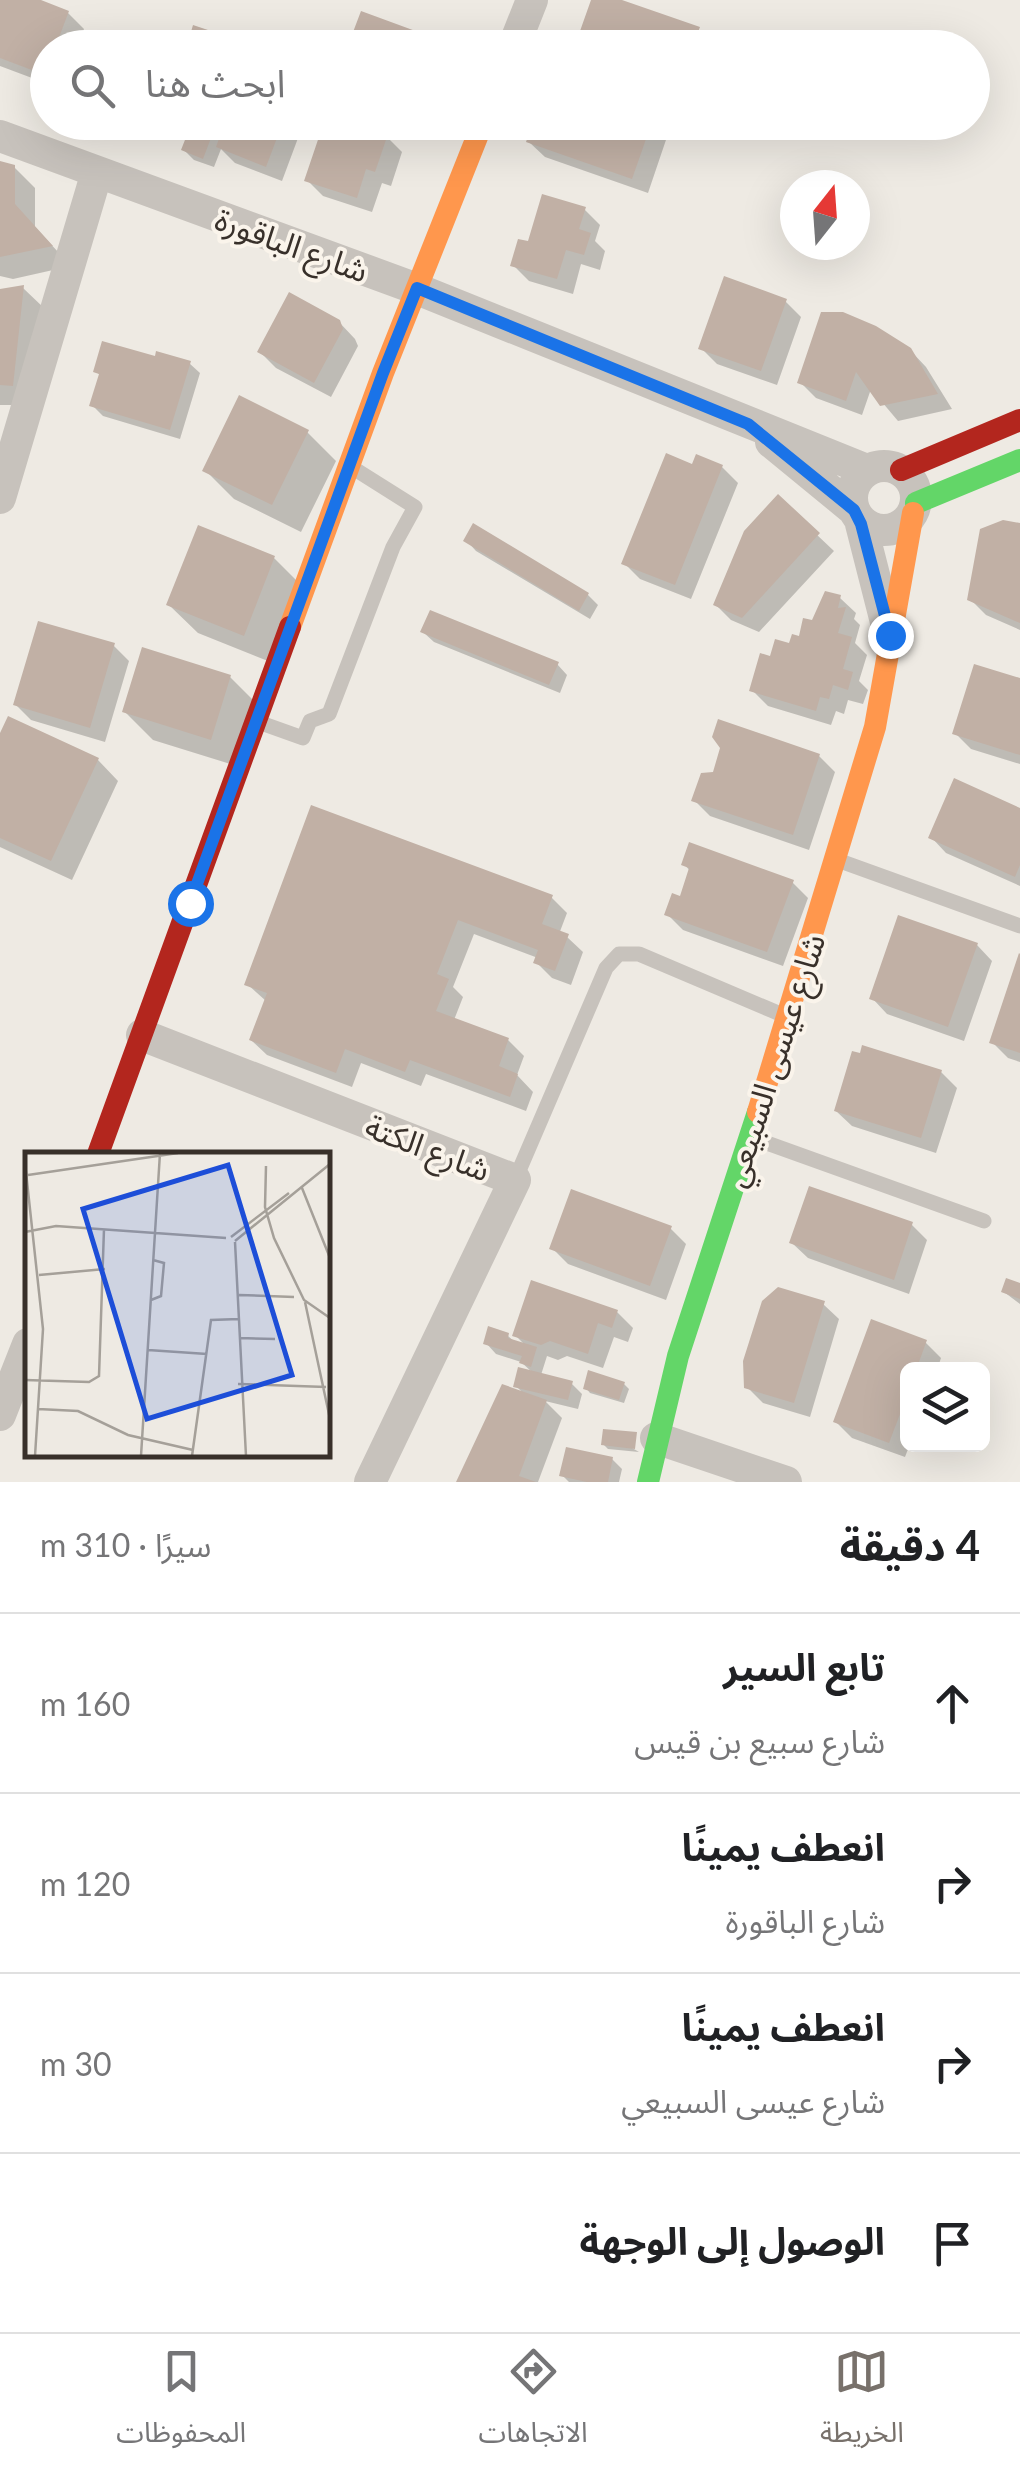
<!DOCTYPE html>
<html lang="ar">
<head>
<meta charset="utf-8">
<style>
	:root { --surface:#fff; --page:#f6f6f6; --text:#202124; --muted:#757577; --line:#e0e0e0; --accent:#78716b }
	body { margin:0; font-family:Lato,"Noto Sans Arabic",sans-serif; background:var(--page); color:var(--text); direction:rtl }
	.controls { position:absolute; right:30px; bottom:30px; display:grid; overflow:hidden; border-radius:15px; box-shadow:0 10px 40px #0002 }
	.controls button { width:90px; height:90px; display:grid; place-items:center; padding:0; border:0; border-bottom:2px solid var(--line); background:var(--surface); color:var(--text); font:50px sans-serif }
	.compass { position:absolute; left:780px; top:170px; width:90px; height:90px; border-radius:50%; background:var(--surface); box-shadow:0 10px 40px #0002; rotate:17deg }
	.stop { position:absolute; width:30px; height:30px; margin:-22px; border:8px solid #1a73e8; border-radius:50%; background:#fff }
	.stop.end { background:#1a73e8; border-color:#fff; box-shadow:0 2px 10px #0008 }
	.list { margin:0; padding:0; list-style:none }
	h2 { display:flex; justify-content:space-between; align-items:center; height:130px; margin:0; padding:0 40px; font-size:42px }
	h2 small { font-size:32px; font-weight:400; color:var(--muted) }
	.list li { display:grid; grid-template-columns:65px 1fr auto; gap:30px; align-items:center; box-sizing:border-box; height:180px; padding:0 40px; border-top:2px solid var(--line) }
	.list b { display:block; font-size:38px; white-space:nowrap }
	.list p { margin:0; font-size:32px; white-space:nowrap; color:var(--muted) }
	.list em { font-size:32px; font-style:normal; color:var(--muted) }
	.icon { flex:none; width:55px; height:55px; fill:none; stroke:currentColor; stroke-width:2; stroke-linecap:round; stroke-linejoin:round }
	.map { position:relative; flex:none; width:1020px; height:1482px; overflow:hidden; direction:ltr }
	.search { position:absolute; background:var(--surface); box-shadow:0 10px 40px #0002; left:30px; right:30px; top:30px; height:110px; display:flex; align-items:center; gap:25px; box-sizing:border-box; padding:0 35px; border-radius:55px; color:var(--muted); font-size:38px }
	.sheet { height:850px; background:var(--surface) }
	nav { display:flex; justify-content:space-around; align-items:center; box-sizing:border-box; height:140px; border-top:2px solid var(--line); background:var(--surface); font-size:28px; color:var(--muted) }
	nav a { display:grid; justify-items:center; gap:5px }
	nav .on { color:var(--accent) }
	.map>svg:first-child { display:block }
	.shadow { fill:#0003 }
	.building { fill:#c1b0a5 }
	.lines { fill:none; stroke-linecap:round; stroke-linejoin:round }
	.lane { stroke:#c7c2bc; stroke-width:15 }
	.street { stroke:#c7c2bc; stroke-width:32 }
	.fast { stroke:#63d668; stroke-width:22 }
	.slow { stroke:#ff974d; stroke-width:22 }
	.jam { stroke:#b3261e; stroke-width:22 }
	.route { stroke:#1a73e8; stroke-width:12 }
	.labels { text-anchor:middle; dominant-baseline:central; stroke-width:8; stroke-linejoin:round; paint-order:stroke }
	.street-label { font-size:32px; fill:#38302a; stroke:#faf4eb }
	.inset-road { fill:none; stroke:#a5a099; stroke-width:2.5 }
	.view { fill:#1d4ed8; fill-opacity:0.15; stroke:#1d4ed8; stroke-width:5 }
	.inset-edge { fill:none; stroke:#38302a; stroke-width:5 }
</style>
</head>
<body>
<div class="map">
<svg width="1020" height="1482" viewBox="0 0 1020 1482">
	<rect width="100%" height="100%" fill="#eeeae3"/>
	<path class="shadow" d="M0,0H34L68,13L84,29L77,48H48V84L0,66Z
		M593,0H615L698,29L713,48H577Z
		M209,33L214,38L211,48L196,45L191,41Z
		M228,122H304L282,181L235,163L221,149L214,167L194,160L184,150L215,125L224,133Z
		M536,122H657L668,134L648,193L545,157L529,142Z
		M386,136L402,152L391,186L382,183L372,212L323,196L307,180Z
		M0,164L14,167L35,188V227L71,266L13,279L0,276Z
		M584,209L600,225L595,241L605,251L600,270L581,264L573,294L529,281L513,265L530,244Z
		M23,288L44,308L33,405H0V292Z
		M785,301L801,317L777,385L717,364L701,348Z
		M339,322L355,339L358,346L331,397L276,368L260,352Z
		M910,350L926,367L952,409L898,421L871,389L862,415L816,398L800,382Z
		M156,359L189,363L200,373L180,439L103,416L92,405L101,376L96,371Z
		M307,432L336,461L301,532L234,499L205,470Z
		M722,467L738,483L691,599L640,579L624,563Z
		M778,498L834,551L759,632L731,620L716,605Z
		M1020,526V630L986,615L970,599Z
		M466,540L588,595L598,605L590,619L476,551Z
		M274,558L303,587L273,663L198,633L169,605Z
		M840,598L856,613L854,619L860,625L855,643L867,655L859,681L868,690L863,704L848,700L844,714L836,711L831,725L768,706L752,690L772,659L801,639Z
		M423,632L557,664L567,675L560,693L434,642Z
		M114,646L129,661L105,742L31,720L15,704Z
		M230,677L259,706L240,767L153,740L124,711Z
		M1020,681V764L971,749L955,733Z
		M0,739L98,760L118,781L72,880L0,847Z
		M819,756L835,772L809,850L710,816L694,800Z
		M313,808L551,897L567,913L559,934L567,937L583,952L571,985L552,978L536,962L538,958L474,934L453,987L463,997L454,1020L508,1040L524,1056L517,1075L533,1092L526,1111L426,1074L421,1086L361,1063L352,1087L267,1055L251,1040L266,1001L247,984Z
		M1020,811V886L946,853L931,837Z
		M684,864L792,882L808,898L783,966L683,930L667,914L681,899L691,872Z
		M977,945L992,961L964,1041L887,1014L872,998Z
		M1020,959V1062L1008,1058L992,1042Z
		M941,1072L957,1088L936,1153L852,1126L836,1111Z
		M912,1225L927,1240L909,1294L808,1258L792,1243Z
		M670,1228L686,1244L666,1300L568,1264L552,1248Z
		M1020,1286V1304L1004,1292Z
		M823,1304L839,1319L810,1417L763,1403L747,1387Z
		M617,1312L633,1328L628,1342L614,1337L603,1368L567,1356L558,1360L547,1356L541,1375L571,1383L582,1394L578,1409L545,1401L562,1418L538,1482H459L524,1394L516,1386L533,1373L521,1362L496,1354L486,1343L508,1336L516,1343L526,1346L515,1335Z
		M925,1342L941,1358L937,1370H908L910,1444L905,1457L852,1438L836,1422Z
		M624,1384L629,1389L624,1403L590,1393L586,1388Z
		M605,1432L639,1452L608,1449L603,1444Z
		M612,1459L622,1469L619,1482H569L562,1475Z"/>
	<path class="building" d="M0,0H41L69,11L55,48H48L45,75L0,58Z
		M591,0H622L700,27L692,48H574Z
		M361,11L459,47V48H347Z
		M193,25L211,31L206,47L188,42Z
		M97,35L124,45L127,35L159,48H93Z
		M192,122H217L203,159L181,150Z
		M225,122H283L266,167L216,147Z
		M324,122H354L388,134L375,172L366,169L357,198L304,181Z
		M533,122H652L632,179L526,142Z
		M0,161L15,165V204L53,246L0,257Z
		M542,194L586,207L579,229L591,233L584,255L566,250L557,279L510,266L518,239L528,241Z
		M724,276L787,299L761,371L698,349Z
		M24,285L13,386L0,385V289Z
		M289,292L340,320L343,329L314,383L257,352Z
		M821,312H843L876,326L911,348L938,394L880,406L856,372L846,401L797,383Z
		M102,341L155,356L156,351L191,361L170,430L89,406L99,374L93,372Z
		M239,395L309,430L272,505L202,471Z
		M666,453L692,464L696,454L723,465L675,585L621,564Z
		M778,494L820,533L742,618L713,605L744,531Z
		M1003,520L1020,523V623L967,600L980,529Z
		M473,523L589,593L579,611L463,541Z
		M198,525L275,556L244,636L166,605Z
		M825,591L841,595L838,608L846,607L838,633L852,637L843,669L853,672L848,690L833,685L829,699L820,697L816,711L749,691L760,653L770,656L775,639L789,643L792,634L799,636L803,618L812,620Z
		M430,610L559,662L549,685L420,632Z
		M38,621L115,643L90,728L13,705Z
		M142,647L231,675L211,740L122,712Z
		M974,664L1020,678V755L952,734Z
		M8,716L99,758L51,861L0,838V733Z
		M718,719L820,754L793,835L691,801L701,773L713,772L720,748L712,737Z
		M954,778L1020,808V865L1015,877L928,838Z
		M311,805L553,895L542,924L569,934L555,971L533,963L538,950L458,920L437,974L449,979L436,1011L509,1038L499,1066L518,1074L510,1097L410,1060L405,1072L345,1049L336,1073L249,1040L267,993L244,985Z
		M689,842L794,880L767,952L664,915L672,893L680,896L689,868L681,865Z
		M898,915L978,943L948,1027L869,999Z
		M1019,953L1020,954V1053L989,1043Z
		M862,1045L942,1070L921,1138L834,1111L852,1051L860,1053Z
		M809,1186L913,1222L894,1280L789,1243Z
		M571,1189L672,1226L650,1286L549,1249Z
		M1006,1278L1020,1283V1299L1001,1292Z
		M531,1280L618,1310L612,1328L598,1323L588,1354L550,1341L541,1345L512,1336Z
		M778,1287L825,1301L794,1403L744,1388L743,1361L762,1301Z
		M871,1319L927,1340L916,1370H908V1393L889,1443L833,1422Z
		M488,1326L509,1333L508,1338L537,1347L531,1367L519,1363L522,1356L483,1344Z
		M518,1367L573,1381L568,1400L513,1387Z
		M588,1370L625,1382L619,1400L583,1389Z
		M502,1384L547,1400L519,1476L536,1482H456Z
		M603,1429L637,1432L635,1449L601,1445Z
		M566,1447L613,1457L608,1482H587L559,1476Z"/>
	<g class="lines">
		<path class="lane" d="M261,723L303,738L310,721L329,714L393,547L415,507L353,468
			M840,861L1020,926
			M753,1138L984,1221
			M515,1180L606,968L619,954H639L785,1016"/>
		<path class="street" d="M513,48L532,0
			M0,136L417,289L867,470
			M771,442L854,510
			M852 498a32 32 0 1 1 64 0a32 32 0 1 1-64 0Z
			M0,498L97,172
			M861,524L887,626
			M142,1035L515,1180L370,1482
			M0,1415L28,1344
			M656,1438L786,1482"/>
		<path class="fast" d="M916,503L1020,460
			M648,1482L678,1356L758,1112"/>
		<path class="slow" d="M290,627L383,373L483,122
			M758,1112L875,727L913,513"/>
		<path class="jam" d="M901,470L1020,420
			M98,1154L290,627"/>
	</g>
	<g class="lines">
		<path class="route" d="M190,903L383,373L417,288L748,424L854,510L861,524L890,635"/>
	</g>
	<g class="labels">
		<g class="street-label">
			<text transform="translate(292 244) rotate(20)">شارع الباقورة</text>
			<text transform="translate(773 1060) rotate(-72)">شارع عيسى السبيعي</text>
			<text transform="translate(428 1147) rotate(21)">شارع الكتة</text>
		</g>
	</g>
	<g transform="translate(25 1152)">
		<rect width="305" height="305" fill="#eeeae3"/>
		<path class="inset-road" d="M0,11L18,177L10,304M241,14L240,55L249,86L279,148L305,166M3,23L153,1M277,36L305,106M0,80L31,74L201,86M206,85L264,41M210,89L305,12M210,90L221,304M14,123L80,117M214,143L269,145M126,148L136,144L139,111L128,108M280,150L305,267M214,186L250,187M123,198L182,202M0,228L64,230L74,224L79,77M213,232L301,235M13,257L53,259L103,283L168,298M116,304L135,1M167,304L186,168L214,167"/>
		<path class="view" d="M203,13L267,223L122,267L58,57Z"/>
		<rect width="305" height="305" class="inset-edge"/>
	</g>
</svg>
<div class="controls">
<button><svg class="icon" aria-label="layers" viewBox="0 0 24 24"><path d="M12 4l9 5-9 5-9-5zM3 14l9 5 9-5"/></svg></button>
</div>
<svg class="compass" viewBox="-18 -18 36 36"><path d="M0-13l5 13h-10z" fill="#e53935"/><path d="M0 13l5-13h-10z" fill="#757577"/></svg>
<div class="stop" style="left:190px;top:903px"></div>
<div class="stop end" style="left:890px;top:635px"></div>
<div class="search"><svg class="icon" aria-label="search" viewBox="0 0 24 24"><circle cx="10" cy="10" r="6"/><path d="M15 15l6 6"/></svg>ابحث هنا</div>
</div>
<section class="sheet">
<h2>4 دقيقة<small>سيرًا · 310 m</small></h2>
<ul class="list">
<li><svg class="icon" aria-label="ahead" viewBox="0 0 24 24"><path d="M12 20V5M6 11l6-6 6 6"/></svg><div><b>تابع السير</b><p>شارع سبيع بن قيس</p></div><em>160 m</em></li>
<li><svg class="icon" aria-label="right" viewBox="0 0 24 24"><path d="M7 20v-9h11M14 6l5 5-5 5"/></svg><div><b>انعطف يمينًا</b><p>شارع الباقورة</p></div><em>120 m</em></li>
<li><svg class="icon" aria-label="right" viewBox="0 0 24 24"><path d="M7 20v-9h11M14 6l5 5-5 5"/></svg><div><b>انعطف يمينًا</b><p>شارع عيسى السبيعي</p></div><em>30 m</em></li>
<li><svg class="icon" aria-label="arrive" viewBox="0 0 24 24"><path d="M6 21V4h12l-3 4 3 4H6"/></svg><div><b>الوصول إلى الوجهة</b></div></li>
</ul>
</section>
<nav>
<a class="on"><svg class="icon" aria-label="map" viewBox="0 0 24 24"><path d="M3 6l6-2 6 2 6-2v14l-6 2-6-2-6 2zM9 4v14M15 6v14"/></svg>الخريطة</a>
<a><svg class="icon" aria-label="directions" viewBox="0 0 24 24"><path d="M12 3l9 9-9 9-9-9zM9 14v-3h6M13 9l2 2-2 2"/></svg>الاتجاهات</a>
<a><svg class="icon" aria-label="saved" viewBox="0 0 24 24"><path d="M7 4h10v16l-5-4-5 4z"/></svg>المحفوظات</a>
</nav>
</body>
</html>
